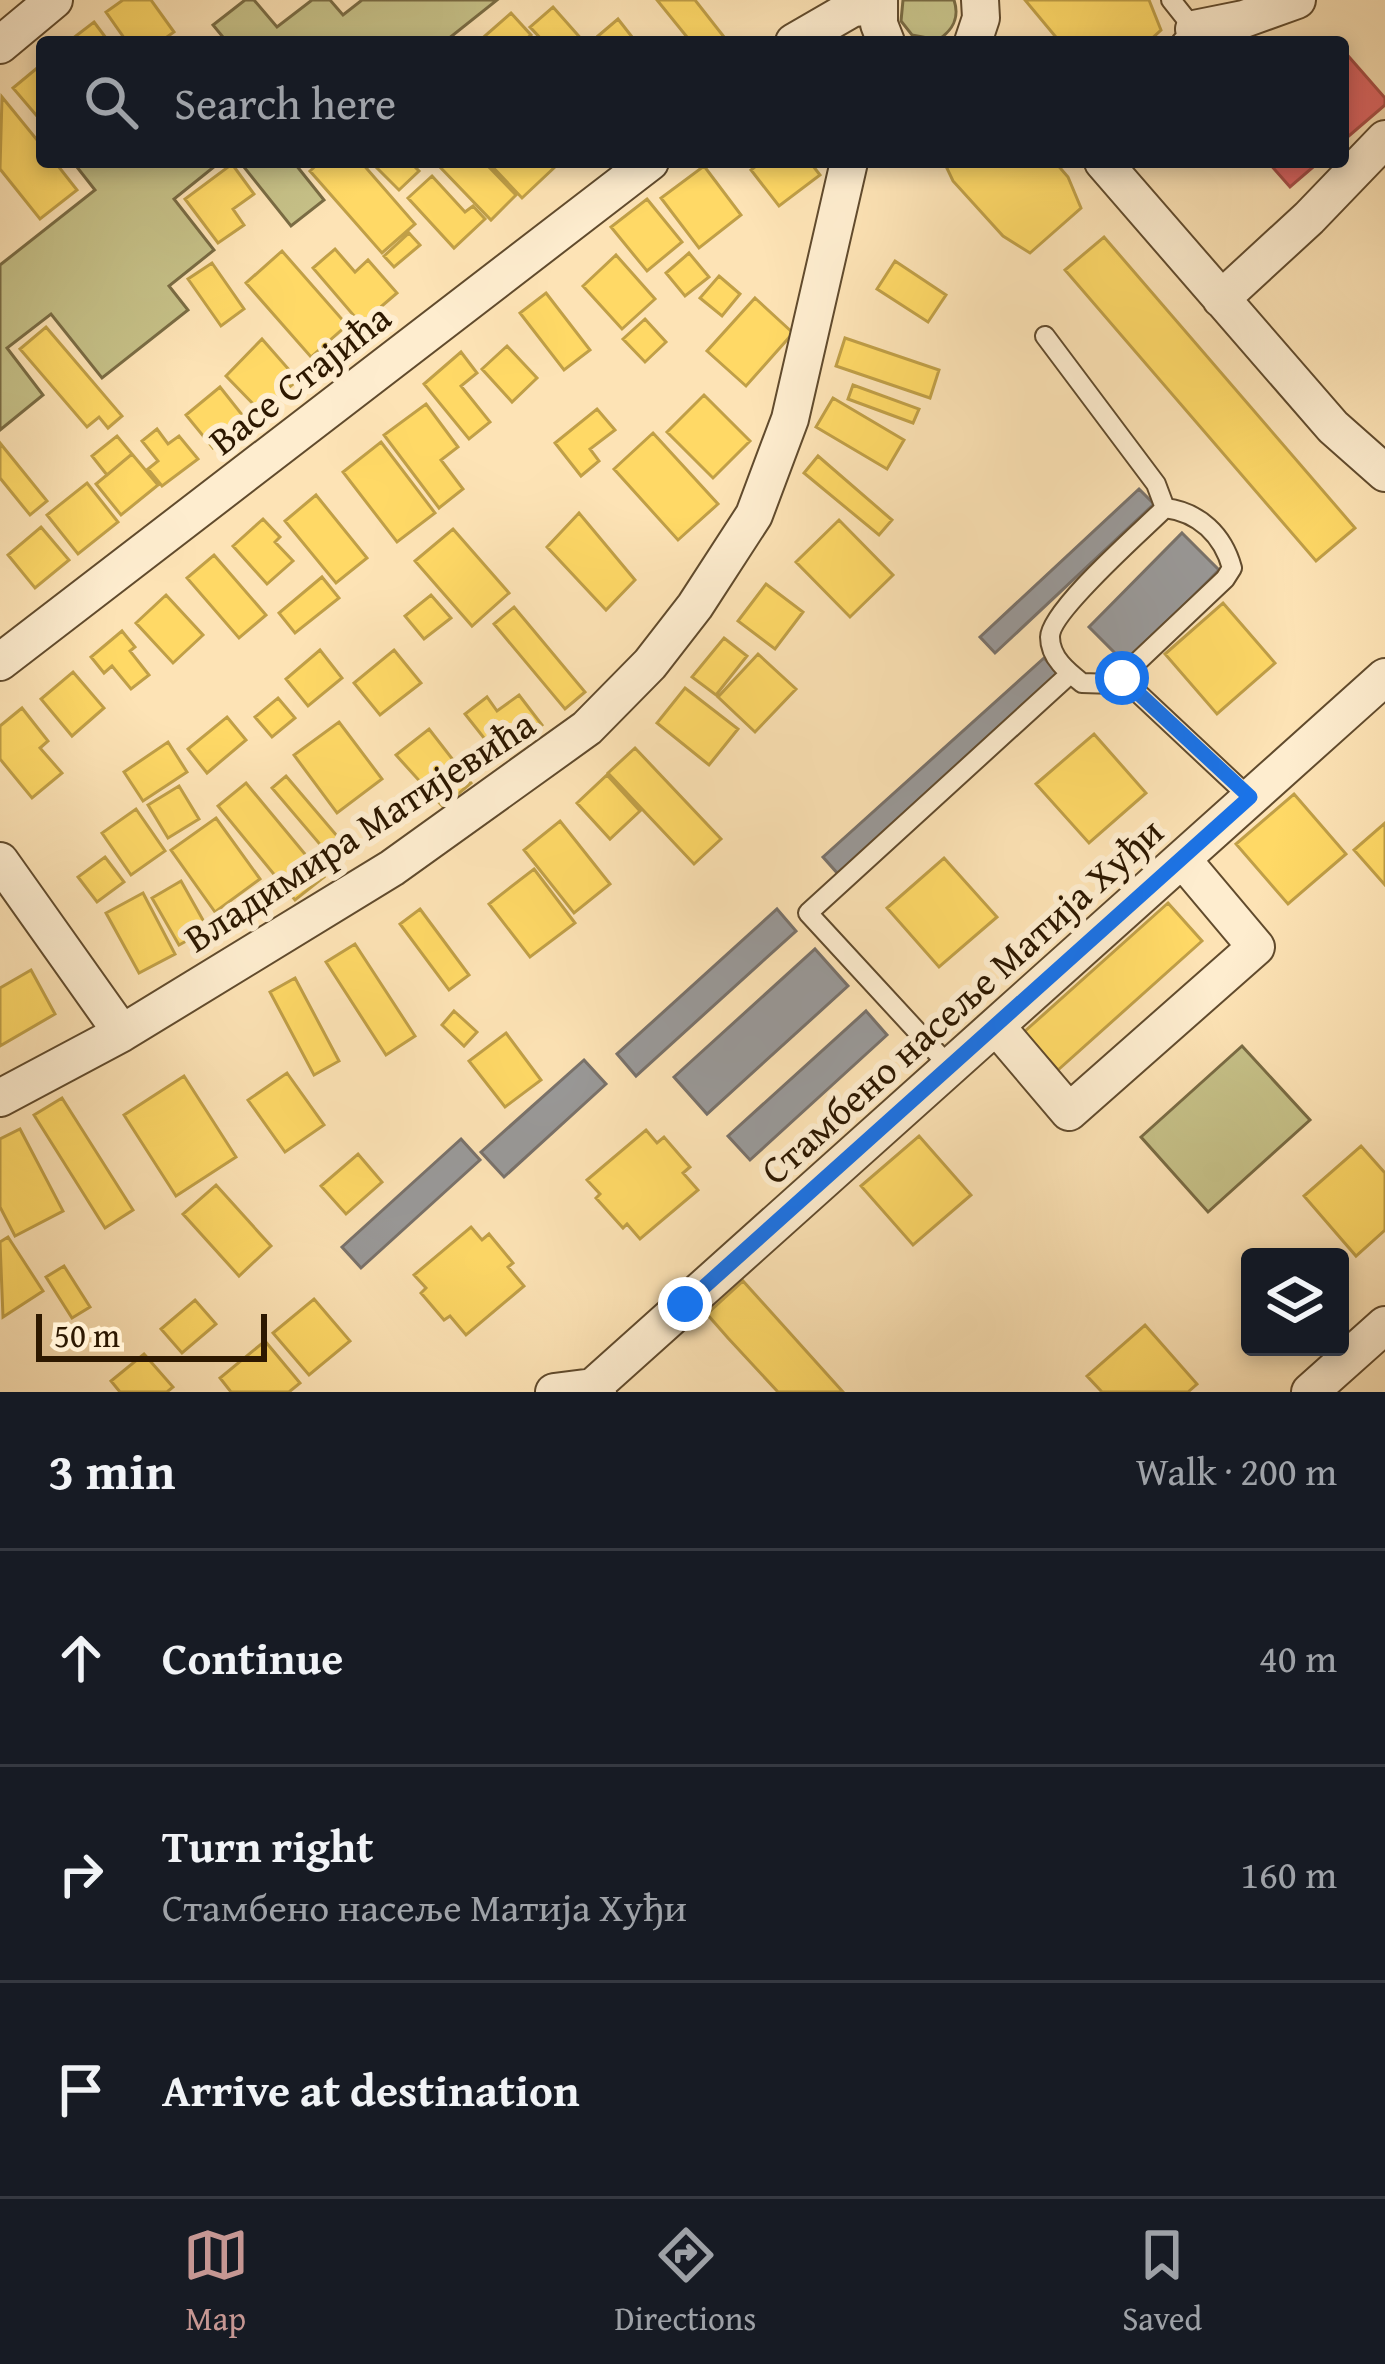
<!DOCTYPE html>
<html lang="en">
<head>
<meta charset="utf-8">
<style>
	:root { --surface:#171b24; --page:#242831; --text:#f1f3f6; --muted:#9ea1a6; --line:#363941; --accent:#c59692 }
	body { margin:0; font-family:"Gentium Book Plus",serif; background:var(--page); color:var(--text) }
	.controls { position:absolute; right:36px; bottom:36px; display:grid; overflow:hidden; border-radius:12px; box-shadow:0 6px 18px #0003 }
	.controls button { width:108px; height:108px; display:grid; place-items:center; padding:0; border:0; border-bottom:3px solid var(--line); background:var(--surface); color:var(--text); font:60px sans-serif }
	.scale { position:absolute; left:36px; bottom:30px; width:231px; box-sizing:border-box; padding-left:12px; border:6px solid #2d1800; border-top:0; font-size:33px; line-height:42px; white-space:nowrap; color:#2d1800; -webkit-text-stroke:9px #feedcf; paint-order:stroke }
	.stop { position:absolute; width:36px; height:36px; margin:-27px; border:9px solid #1a73e8; border-radius:50%; background:#fff }
	.stop.end { background:#1a73e8; border-color:#fff; box-shadow:0 3px 12px #0008 }
	.list { margin:0; padding:0; list-style:none }
	h2 { display:flex; justify-content:space-between; align-items:center; height:156px; margin:0; padding:0 48px; font-size:51px }
	h2 small { font-size:39px; font-weight:400; color:var(--muted) }
	.list li { display:grid; grid-template-columns:78px 1fr auto; gap:36px; align-items:center; box-sizing:border-box; height:216px; padding:0 48px; border-top:3px solid var(--line) }
	.list b { display:block; font-size:45px; white-space:nowrap }
	.list p { margin:0; font-size:39px; white-space:nowrap; color:var(--muted) }
	.list em { font-size:39px; font-style:normal; color:var(--muted) }
	.icon { flex:none; width:66px; height:66px; fill:none; stroke:currentColor; stroke-width:2; stroke-linecap:round; stroke-linejoin:round }
	.map { position:relative; flex:none; width:1385px; height:1392px; overflow:hidden }
	.search { position:absolute; background:var(--surface); box-shadow:0 6px 18px #0003; left:36px; right:36px; top:36px; height:132px; display:flex; align-items:center; gap:30px; box-sizing:border-box; padding:0 42px; border-radius:12px; color:var(--muted); font-size:45px }
	.sheet { height:804px; background:var(--surface) }
	nav { display:flex; justify-content:space-around; align-items:center; box-sizing:border-box; height:168px; border-top:3px solid var(--line); background:var(--surface); font-size:33px; color:var(--muted) }
	nav a { display:grid; justify-items:center; gap:6px }
	nav .on { color:var(--accent) }
	.map>svg:first-child { display:block }
	.green { fill:#c6c188; stroke:#7a6c44; stroke-width:3 }
	.homes { fill:#ffd966; stroke:#c09f47; stroke-width:3 }
	.shops { fill:#e06666; stroke:#aa4f47; stroke-width:3 }
	.industry { fill:#999; stroke:#79726b; stroke-width:3 }
	.lines { fill:none; stroke-linecap:round; stroke-linejoin:round }
	.lane-casing { stroke:#614b2d; stroke-width:22 }
	.street-casing { stroke:#614b2d; stroke-width:40 }
	.lane { stroke:#feedcf; stroke-width:18 }
	.street { stroke:#feedcf; stroke-width:36 }
	.route { stroke:#1a73e8; stroke-width:15 }
	.labels { text-anchor:middle; dominant-baseline:central; stroke-width:12; stroke-linejoin:round; paint-order:stroke }
	.street-label { font-size:39px; fill:#2d1800; stroke:#feedcf }
</style>
</head>
<body>
<div class="map">
<svg width="1385" height="1392" viewBox="0 0 1385 1392">
	<rect width="100%" height="100%" fill="#fde3b5"/>
	<filter id="stains"><feTurbulence type="fractalNoise" baseFrequency=".00167" numOctaves="4"/><feColorMatrix values="0 0 0 0 .2 0 0 0 0 .09 0 0 0 0 .02 0 0 0 .5 -.17"/></filter>
	<radialGradient id="worn" r=".72"><stop offset=".6" stop-color="#630" stop-opacity="0"/><stop offset="1" stop-color="#630" stop-opacity=".3"/></radialGradient>
	<path class="green" d="M245,0H254L277,27L312,0H330L343,15L362,0H497L448,39L449,42H227L213,25Z
		M903,0H954C960,18 953,30 938,40L912,35L901,21Z
		M73,162H220L174,199L214,250L169,286L188,310L102,378L51,314L7,348L43,395L0,430V265L95,190Z
		M240,162H299L296,165L324,200L291,226Z
		M1242,1046L1310,1120L1208,1212L1141,1137Z"/>
	<path class="homes" d="M123,0H151L174,32L160,42H127L106,12Z
		M657,0H695L728,42H691Z
		M1025,0H1149L1161,30L1148,42H1060Z
		M553,7L584,42H544L530,27Z
		M511,13L531,35L523,42H478Z
		M618,19L636,42H603L598,36Z
		M94,22L109,42H68Z
		M42,64V122L13,88Z
		M2,97L42,146V162H55L77,190L40,219L0,169Z
		M320,162H361L415,224L382,253L310,171Z
		M371,162H410L419,171L399,190Z
		M443,162H484L516,195L491,220L439,166Z
		M488,162H554L557,165L522,198Z
		M761,162H810L820,175L779,206L751,170Z
		M944,162H1055L1068,177L1081,208L1030,253L1003,236L953,181Z
		M232,164L254,194L233,209L244,225L218,243L185,199Z
		M704,166L741,215L699,248L661,198Z
		M432,176L465,212L473,206L485,219L454,248L408,198Z
		M647,199L682,242L647,271L611,227Z
		M409,233L420,245L394,267L384,256Z
		M1104,237L1355,528L1316,561L1065,270Z
		M335,249L355,272L368,260L397,293L361,324L313,268Z
		M282,251L347,325L311,357L246,283Z
		M689,253L709,277L685,296L666,273Z
		M616,255L655,299L622,329L583,286Z
		M895,261L946,295L928,322L877,289Z
		M212,263L244,309L221,326L188,279Z
		M719,276L740,294L722,316L700,298Z
		M546,293L590,350L564,370L520,313Z
		M755,298L793,333L746,386L707,351Z
		M645,319L666,342L645,362L623,339Z
		M46,327L122,416L108,428L99,417L87,427L20,349Z
		M845,338L939,370L930,398L836,366Z
		M262,339L298,380L260,411L226,376Z
		M507,346L537,378L512,402L482,369Z
		M461,352L477,373L461,386L490,422L469,439L424,384Z
		M853,385L919,409L913,423L848,399Z
		M220,387L247,421L213,448L186,415Z
		M704,395L750,441L713,478L667,432Z
		M833,398L904,440L887,469L816,427Z
		M426,404L458,447L441,460L463,489L439,508L384,435Z
		M597,409L615,430L590,449L599,461L581,476L555,443Z
		M157,429L168,444L179,436L198,459L162,486L148,469L158,461L142,441Z
		M653,433L718,504L678,540L614,469Z
		M117,436L132,454L107,475L92,456Z
		M381,442L435,513L397,542L343,472Z
		M0,443L47,501L30,515L0,478Z
		M132,454L158,485L121,515L96,484Z
		M818,456L892,520L879,535L804,473Z
		M87,483L118,522L78,554L47,515Z
		M316,495L367,558L336,583L285,521Z
		M579,513L635,580L606,610L547,547Z
		M263,519L280,537L275,542L293,561L267,584L233,546Z
		M839,520L893,575L850,617L796,562Z
		M41,527L69,560L35,588L8,555Z
		M453,529L509,593L472,626L415,561Z
		M214,555L266,615L239,638L187,578Z
		M322,577L339,598L295,633L279,613Z
		M766,584L803,612L775,649L738,621Z
		M166,595L203,635L173,663L136,623Z
		M431,595L451,618L424,639L405,616Z
		M1223,603L1275,663L1217,714L1165,654Z
		M514,607L585,692L565,709L494,624Z
		M122,631L135,647L130,651L149,675L131,689L112,666L104,673L91,657Z
		M724,638L747,656L716,695L692,677Z
		M320,650L342,678L308,706L286,679Z
		M394,650L421,683L380,715L354,683Z
		M758,654L796,689L755,732L718,697Z
		M73,672L104,708L72,736L41,699Z
		M685,688L738,729L709,765L657,723Z
		M519,695L542,725L499,757L465,714L487,697L497,711Z
		M278,698L295,718L272,737L255,717Z
		M22,708L48,741L40,748L62,773L32,798L0,759V726Z
		M227,717L246,740L207,773L188,749Z
		M339,722L382,779L337,813L294,755Z
		M429,729L471,783L443,807L396,755Z
		M1094,734L1146,793L1089,843L1036,784Z
		M168,742L187,772L143,801L124,772Z
		M635,748L721,839L694,864L608,773Z
		M607,775L640,811L610,839L577,803Z
		M286,776L349,850L335,862L272,788Z
		M246,783L324,877L295,900L218,806Z
		M179,786L199,819L168,838L148,805Z
		M1294,794L1346,854L1288,904L1236,844Z
		M136,809L165,851L131,875L102,833Z
		M216,818L260,879L215,912L171,850Z
		M560,821L610,884L574,913L524,850Z
		M1385,823V885L1354,850Z
		M105,857L124,882L97,902L78,877Z
		M944,858L997,917L939,967L887,908Z
		M534,869L575,923L530,957L489,904Z
		M181,881L208,929L179,945L152,898Z
		M143,893L175,954L139,973L106,913Z
		M1168,903L1202,941L1058,1070L1024,1032Z
		M420,909L469,975L449,990L400,924Z
		M355,944L415,1036L386,1055L326,962Z
		M31,970L55,1014L0,1046V988Z
		M295,978L339,1061L314,1075L270,992Z
		M454,1011L477,1032L464,1046L442,1025Z
		M506,1033L541,1080L505,1107L469,1061Z
		M287,1073L324,1125L285,1152L248,1100Z
		M184,1076L236,1157L176,1196L124,1115Z
		M62,1098L133,1210L105,1228L34,1115Z
		M20,1129L63,1211L15,1236L0,1207V1139Z
		M646,1130L657,1143L664,1137L690,1167L683,1173L698,1190L640,1239L627,1224L623,1228L596,1198L600,1194L587,1180Z
		M919,1136L971,1195L913,1245L861,1186Z
		M1361,1146L1385,1173V1230L1356,1256L1304,1196Z
		M358,1154L382,1182L346,1214L321,1186Z
		M216,1185L271,1246L239,1276L183,1214Z
		M471,1227L482,1240L489,1234L513,1263L508,1267L524,1286L466,1335L450,1316L444,1320L421,1293L426,1288L414,1275Z
		M8,1237L43,1291L3,1317L0,1242Z
		M64,1266L90,1307L72,1318L46,1277Z
		M743,1281L843,1392H778L728,1338L707,1314Z
		M314,1299L350,1341L309,1375L273,1333Z
		M195,1300L216,1324L182,1353L161,1329Z
		M1145,1325L1197,1384L1188,1392H1102L1087,1376Z
		M265,1341L300,1383L289,1392H231L220,1378Z
		M144,1354L173,1387L167,1392H120L111,1381Z"/>
	<path class="shops" d="M1343,50L1385,98V105L1343,141Z
		M1268,162H1319L1290,187Z"/>
	<path class="industry" d="M1139,489L1154,504L995,653L980,637Z
		M1182,533L1219,570L1126,664L1089,627Z
		M1044,658L1060,675L839,875L823,857Z
		M777,909L796,931L636,1076L617,1054Z
		M815,949L848,986L707,1114L674,1077Z
		M866,1011L887,1035L750,1160L728,1136Z
		M584,1060L606,1084L504,1177L481,1152Z
		M461,1139L480,1160L361,1268L342,1247Z"/>
	<g class="lines">
		<defs>
			<path id="lane" d="M1171,0L1194,29L1181,42
				M1045,336L1156,484L1165,508
				M1165,508C1199,512 1223,535 1232,568L1225,579L1114,684L1082,683C1068,672 1050,658 1050,637C1050,611 1143,530 1165,508Z
				M1122,678L1250,798
				M950,1067L808,913L1070,674"/>
			<path id="street" d="M879,0V24L886,42
				M1194,29L1244,19L1297,0
				M794,42L853,8L878,6
				M973,42L981,18L980,0
				M0,45L54,0
				M1103,162L1333,427L1385,473
				M1221,299L1309,218L1385,139
				M0,662L650,162
				M0,861L122,1033
				M996,1026L1069,1112L1256,947L1182,859
				M0,1098L122,1033L392,868L587,728L650,664L695,606L754,515L790,419L849,162
				M593,1387L1385,677
				M554,1392L593,1387L598,1392
				M1310,1392L1385,1325"/>
		</defs>
		<use href="#lane" class="lane-casing"/>
		<use href="#street" class="street-casing"/>
		<use href="#lane" class="lane"/>
		<use href="#street" class="street"/>
	</g>
	<g class="lines">
		<path class="route" d="M685,1304L1250,797L1122,678"/>
	</g>
	<g class="labels">
		<g class="street-label">
			<text transform="translate(299 378) rotate(-38)">Васе Стајића</text>
			<text transform="translate(359 830) rotate(-33)">Владимира Матијевића</text>
			<text transform="translate(961 1000) rotate(-42)">Стамбено насеље Матија Хуђи</text>
		</g>
	</g>
	<rect width="100%" height="100%" filter="url(#stains)"/>
	<rect width="100%" height="100%" fill="url(#worn)"/>
</svg>
<div class="controls">
<button><svg class="icon" aria-label="layers" viewBox="0 0 24 24"><path d="M12 4l9 5-9 5-9-5zM3 14l9 5 9-5"/></svg></button>
</div>
<div class="scale">50 m</div>
<div class="stop" style="left:1122px;top:678px"></div>
<div class="stop end" style="left:685px;top:1304px"></div>
<div class="search"><svg class="icon" aria-label="search" viewBox="0 0 24 24"><circle cx="10" cy="10" r="6"/><path d="M15 15l6 6"/></svg>Search here</div>
</div>
<section class="sheet">
<h2>3 min<small>Walk · 200 m</small></h2>
<ul class="list">
<li><svg class="icon" aria-label="ahead" viewBox="0 0 24 24"><path d="M12 20V5M6 11l6-6 6 6"/></svg><div><b>Continue</b></div><em>40 m</em></li>
<li><svg class="icon" aria-label="right" viewBox="0 0 24 24"><path d="M7 20v-9h11M14 6l5 5-5 5"/></svg><div><b>Turn right</b><p>Стамбено насеље Матија Хуђи</p></div><em>160 m</em></li>
<li><svg class="icon" aria-label="arrive" viewBox="0 0 24 24"><path d="M6 21V4h12l-3 4 3 4H6"/></svg><div><b>Arrive at destination</b></div></li>
</ul>
</section>
<nav>
<a class="on"><svg class="icon" aria-label="map" viewBox="0 0 24 24"><path d="M3 6l6-2 6 2 6-2v14l-6 2-6-2-6 2zM9 4v14M15 6v14"/></svg>Map</a>
<a><svg class="icon" aria-label="directions" viewBox="0 0 24 24"><path d="M12 3l9 9-9 9-9-9zM9 14v-3h6M13 9l2 2-2 2"/></svg>Directions</a>
<a><svg class="icon" aria-label="saved" viewBox="0 0 24 24"><path d="M7 4h10v16l-5-4-5 4z"/></svg>Saved</a>
</nav>
</body>
</html>
